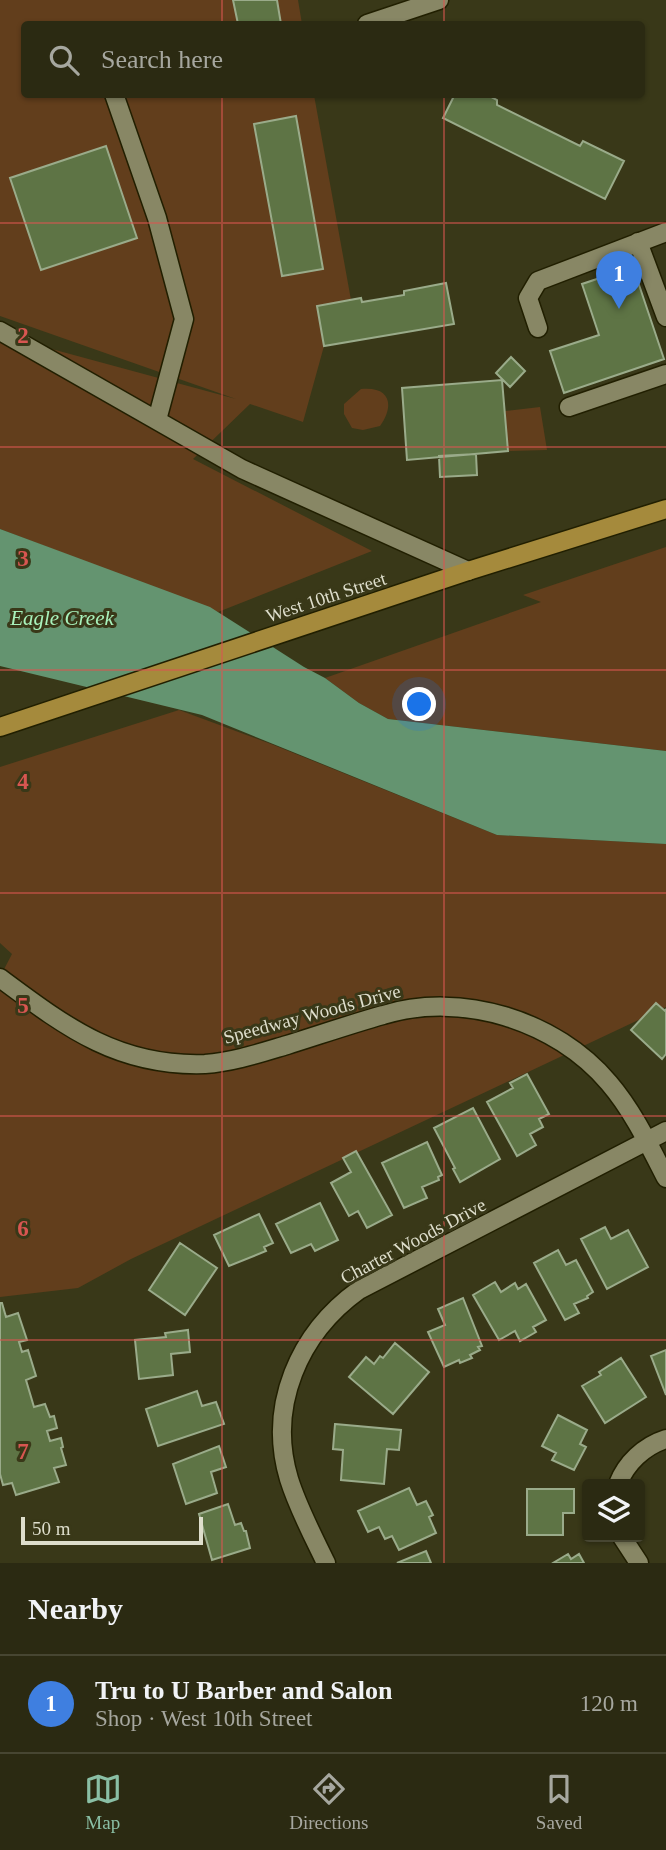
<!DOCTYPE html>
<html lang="en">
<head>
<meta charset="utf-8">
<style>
	:root { --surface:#2b2a12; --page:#373620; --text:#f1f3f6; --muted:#a6a79f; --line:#474632; --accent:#8abfa5 }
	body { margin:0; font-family:"Times New Roman",serif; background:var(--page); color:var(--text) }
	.controls { position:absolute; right:21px; bottom:21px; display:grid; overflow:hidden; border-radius:7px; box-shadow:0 2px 5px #0004 }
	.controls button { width:63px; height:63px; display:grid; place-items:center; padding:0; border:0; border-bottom:2px solid var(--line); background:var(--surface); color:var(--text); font:35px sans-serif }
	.scale { position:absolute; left:21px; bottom:18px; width:182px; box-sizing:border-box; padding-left:7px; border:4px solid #dedecc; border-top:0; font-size:19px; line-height:24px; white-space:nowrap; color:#dedecc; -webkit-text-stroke:5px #393818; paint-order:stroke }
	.you { position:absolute; left:420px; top:705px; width:24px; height:24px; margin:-18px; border:5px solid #fff; border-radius:50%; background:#1a73e8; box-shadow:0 0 0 10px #1a73e833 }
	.badge { display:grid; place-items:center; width:46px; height:46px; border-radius:50%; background:var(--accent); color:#fff; font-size:23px; font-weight:700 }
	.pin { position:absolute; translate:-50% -58px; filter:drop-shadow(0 2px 4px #0008) }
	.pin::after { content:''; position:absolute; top:37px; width:24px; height:21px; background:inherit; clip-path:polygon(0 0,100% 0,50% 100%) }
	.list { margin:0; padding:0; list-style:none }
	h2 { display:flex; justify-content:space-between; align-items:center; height:91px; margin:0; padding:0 28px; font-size:30px }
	h2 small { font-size:23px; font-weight:400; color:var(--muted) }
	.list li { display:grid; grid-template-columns:46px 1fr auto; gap:21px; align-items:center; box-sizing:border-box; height:98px; padding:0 28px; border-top:2px solid var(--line) }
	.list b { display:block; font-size:26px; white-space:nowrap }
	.list p { margin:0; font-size:23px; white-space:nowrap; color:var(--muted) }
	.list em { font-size:23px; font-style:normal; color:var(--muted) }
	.icon { flex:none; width:38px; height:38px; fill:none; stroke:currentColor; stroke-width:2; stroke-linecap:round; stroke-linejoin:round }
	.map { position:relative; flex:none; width:666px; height:1563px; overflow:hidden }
	.search { position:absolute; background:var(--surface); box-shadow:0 2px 5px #0004; left:21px; right:21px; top:21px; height:77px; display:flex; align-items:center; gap:18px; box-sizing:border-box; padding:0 24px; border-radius:7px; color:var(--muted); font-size:26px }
	.sheet { height:189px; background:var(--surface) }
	nav { display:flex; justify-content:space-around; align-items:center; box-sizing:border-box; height:98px; border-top:2px solid var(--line); background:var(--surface); font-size:19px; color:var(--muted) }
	nav a { display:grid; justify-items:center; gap:4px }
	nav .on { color:var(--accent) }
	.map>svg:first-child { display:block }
	.green { fill:#623e1c }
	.water { fill:#649470 }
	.building { fill:#5e7445; stroke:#9aab8a; stroke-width:2 }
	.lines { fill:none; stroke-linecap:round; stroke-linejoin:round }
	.minor-casing { stroke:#211f00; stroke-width:21 }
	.major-casing { stroke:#211f00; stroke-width:21 }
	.minor { stroke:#888765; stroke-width:18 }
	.major { stroke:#a58a3c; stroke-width:18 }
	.grid { fill:none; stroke:#d85651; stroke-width:2; stroke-opacity:0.55 }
	.labels { text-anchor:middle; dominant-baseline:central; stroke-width:6; stroke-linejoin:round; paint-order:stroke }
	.street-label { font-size:19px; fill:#dedecc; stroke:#393818 }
	.water-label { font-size:21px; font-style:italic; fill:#a8f2bb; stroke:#393818 }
	.grid-label { font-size:23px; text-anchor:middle; font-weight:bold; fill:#d85651; stroke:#393818; stroke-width:6; stroke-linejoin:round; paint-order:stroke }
</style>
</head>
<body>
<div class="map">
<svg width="666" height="1563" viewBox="0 0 666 1563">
	<rect width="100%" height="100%" fill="#393818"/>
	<path class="green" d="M0,0H298L302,24H24V94L314,95L351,300L324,346L303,422L250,404L193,459L372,551L218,612L0,529V335L236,399L0,316Z
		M361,389C390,386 395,405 380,426L363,430L352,428L344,414V404Z
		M540,407L547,450L508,451L505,411Z
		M666,547V751L388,719L359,703L325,678L541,602L523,595Z
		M179,710L271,744L497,835L666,844V1007L131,1259L78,1288L0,1297V977L12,954L0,943V767Z"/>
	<path class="water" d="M0,529L210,607L304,667L325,678L359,703L388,719L666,751V844L497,835L202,715L0,666Z"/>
	<path class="building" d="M233,0H277L281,24H238Z
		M455,94H486L497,100V105L580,146L583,141L624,161L605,199L443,118Z
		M296,116L323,269L282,276L254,124Z
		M106,146L137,238L41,270L10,178Z
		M633,267L664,359L564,393L550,351L599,335L582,284Z
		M446,283L454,324L324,346L317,306L361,298L362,302L404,295V291Z
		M511,357L525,371L510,387L496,373Z
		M502,380L508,451L407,460L402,388Z
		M476,454L477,475L440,477L439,456Z
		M656,1003L665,1011L666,1009V1054L662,1059L631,1030Z
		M527,1074L549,1114L539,1119L543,1127L530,1134L536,1145L517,1156L487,1102L513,1088L510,1083Z
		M473,1108L500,1159L460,1182L453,1169L455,1168L434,1128Z
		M427,1142L442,1175L438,1177L439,1180L422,1187L427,1198L404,1208L382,1163Z
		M356,1151L392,1215L367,1228L358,1211L349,1216L331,1183L351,1172L343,1158Z
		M320,1203L338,1240L315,1251L311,1244L291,1253L276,1224Z
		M259,1214L273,1243L264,1247L266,1251L229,1266L214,1235Z
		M605,1227L611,1239L628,1230L648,1267L607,1289L581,1239Z
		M180,1243L217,1268L185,1315L149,1290Z
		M558,1250L566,1265L576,1260L593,1292L587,1296L588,1298L574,1304L579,1313L565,1320L534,1263Z
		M495,1282L501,1292L515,1283L518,1289L526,1284L546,1320L533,1327L536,1332L520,1341L515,1331L499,1340L473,1295Z
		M463,1298L482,1346L478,1347L480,1350L470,1355L472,1358L460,1363L459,1360L444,1367L428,1332L445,1325L438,1309Z
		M0,1303H2L6,1317L18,1313L27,1340L19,1342L22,1352L28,1350L36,1376L26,1380L34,1407L45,1404L50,1417L54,1416L57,1428L47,1431L50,1441L61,1438L63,1447L61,1448L66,1465L54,1468L59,1482L16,1495L12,1483L3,1485L0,1474Z
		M188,1330L190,1352L171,1354L173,1375L139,1379L135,1340L166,1337L165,1333Z
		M395,1343L429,1372L393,1414L349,1377L366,1357L374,1364L380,1356L383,1358Z
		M666,1350V1395L651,1356Z
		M621,1358L646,1397L605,1423L582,1386L601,1375L599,1372Z
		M197,1391L202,1406L216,1402L224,1424L158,1446L146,1409Z
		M558,1415L587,1430L580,1444L586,1447L574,1470L552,1460L556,1453L542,1446Z
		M335,1424L401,1430L399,1450L387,1449L384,1484L341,1480L343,1450L333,1449Z
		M219,1446L226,1467L211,1472L217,1493L186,1504L173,1464Z
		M409,1488L417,1505L426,1501L433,1515L429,1517L436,1533L399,1550L392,1536L385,1539L379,1527L368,1532L358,1511Z
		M527,1489H574V1513H563V1535H527Z
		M228,1504L235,1525L241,1523L244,1531H246L250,1548L212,1560L199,1514Z
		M426,1551L431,1563H397Z
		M568,1554L571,1559L579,1554L584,1563H553Z"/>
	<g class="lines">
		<defs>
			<path id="minor" d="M367,24L439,0
				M114,94L157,218L184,319L157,420
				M638,242L666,317
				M538,328L528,298L538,281L666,232
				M0,331L242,469L468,571
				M569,407L666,374
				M0,978C66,1027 118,1067 205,1064C233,1062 260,1053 287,1045C319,1035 351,1024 383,1015C461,991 556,1020 609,1083C633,1111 649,1145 666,1178
				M618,1484C626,1463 644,1446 666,1439
				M622,1537L639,1563
				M326,1563C313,1536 298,1508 289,1479C267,1406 299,1333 359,1290L666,1131"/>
			<path id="major" d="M0,727L468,571L666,509"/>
		</defs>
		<use href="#minor" class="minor-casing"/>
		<use href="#major" class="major-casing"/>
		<use href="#minor" class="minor"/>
		<use href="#major" class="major"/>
	</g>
	<path class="grid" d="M222,0V24M444,0V24M222,94V1563M444,94V1563M0,223H666M0,447H666M0,670H666M0,893H666M0,1116H666M0,1340H666"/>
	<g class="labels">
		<g class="street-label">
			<text transform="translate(326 597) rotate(-18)">West 10th Street</text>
			<text transform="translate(312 1014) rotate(-15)">Speedway Woods Drive</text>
			<text transform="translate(413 1241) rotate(-28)">Charter Woods Drive</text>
		</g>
		<g class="water-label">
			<text x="62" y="618">Eagle Creek</text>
		</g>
	</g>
	<g class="grid-label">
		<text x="23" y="343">2</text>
		<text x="23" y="566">3</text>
		<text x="23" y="789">4</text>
		<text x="23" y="1013">5</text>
		<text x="23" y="1236">6</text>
		<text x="23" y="1459">7</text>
	</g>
</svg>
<div class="controls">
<button><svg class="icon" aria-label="layers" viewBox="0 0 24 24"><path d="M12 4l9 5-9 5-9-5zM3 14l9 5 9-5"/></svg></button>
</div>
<div class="scale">50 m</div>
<div class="you"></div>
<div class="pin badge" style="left:619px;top:309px;background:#3f7fe0">1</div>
<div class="search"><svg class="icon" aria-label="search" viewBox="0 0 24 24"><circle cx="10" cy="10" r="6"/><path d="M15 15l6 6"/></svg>Search here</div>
</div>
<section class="sheet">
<h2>Nearby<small></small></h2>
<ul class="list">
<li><span class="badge" style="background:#3f7fe0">1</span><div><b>Tru to U Barber and Salon</b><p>Shop · West 10th Street</p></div><em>120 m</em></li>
</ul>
</section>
<nav>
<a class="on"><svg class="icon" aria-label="map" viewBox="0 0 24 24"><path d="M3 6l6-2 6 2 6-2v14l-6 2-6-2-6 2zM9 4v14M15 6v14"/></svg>Map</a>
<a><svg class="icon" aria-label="directions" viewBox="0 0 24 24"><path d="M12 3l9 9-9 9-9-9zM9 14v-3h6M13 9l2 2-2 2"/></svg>Directions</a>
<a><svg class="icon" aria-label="saved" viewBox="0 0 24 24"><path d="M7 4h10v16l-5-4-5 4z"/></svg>Saved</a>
</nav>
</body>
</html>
